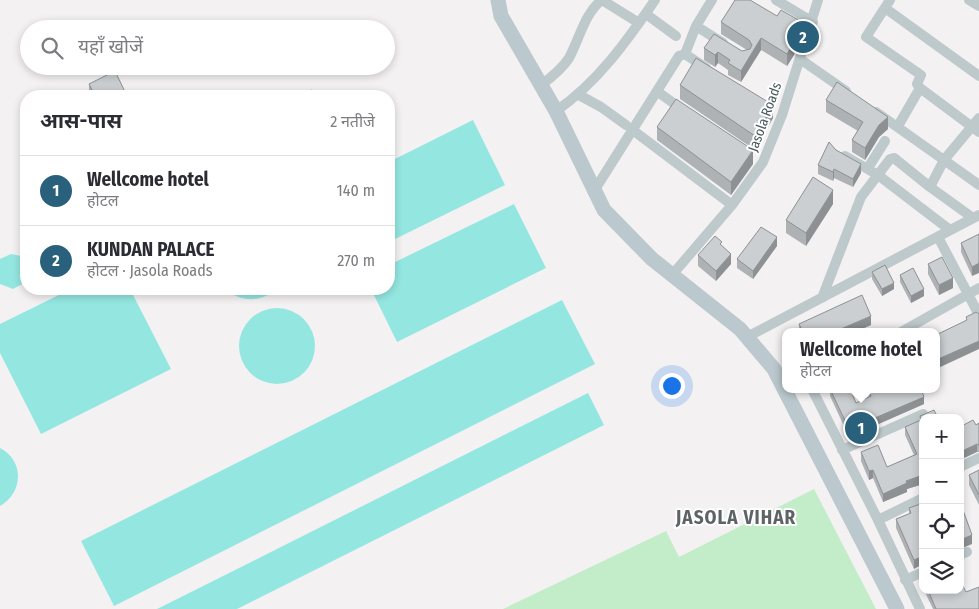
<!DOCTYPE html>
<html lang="hi">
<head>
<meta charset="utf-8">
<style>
	:root { --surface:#fff; --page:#f2f2f3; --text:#2b2b33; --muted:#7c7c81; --line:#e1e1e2; --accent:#29617d }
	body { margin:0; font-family:"Fira Sans Condensed","Noto Sans Devanagari",sans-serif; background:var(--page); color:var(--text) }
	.controls { position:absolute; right:15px; bottom:15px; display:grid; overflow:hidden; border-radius:10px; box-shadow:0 2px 8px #0003 }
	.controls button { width:45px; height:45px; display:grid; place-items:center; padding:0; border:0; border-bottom:1px solid var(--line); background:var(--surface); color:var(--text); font:25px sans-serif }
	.you { position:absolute; left:671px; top:385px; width:18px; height:18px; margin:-12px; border:4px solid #fff; border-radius:50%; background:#1a73e8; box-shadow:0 0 0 8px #1a73e833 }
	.badge { display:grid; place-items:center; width:32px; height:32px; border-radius:50%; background:var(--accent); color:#fff; font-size:16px; font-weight:700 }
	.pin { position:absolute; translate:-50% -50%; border:2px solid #fff; box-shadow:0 1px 5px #0006 }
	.popup { position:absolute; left:782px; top:328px; width:158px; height:65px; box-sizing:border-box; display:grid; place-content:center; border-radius:10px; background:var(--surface); filter:drop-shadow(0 1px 4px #0005); font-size:16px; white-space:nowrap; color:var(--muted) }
	.popup b { font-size:19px; color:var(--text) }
	.popup::after { content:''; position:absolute; left:50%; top:100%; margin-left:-10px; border:10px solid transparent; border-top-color:var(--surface) }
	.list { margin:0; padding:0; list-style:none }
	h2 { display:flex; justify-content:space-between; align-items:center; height:65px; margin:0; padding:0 20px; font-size:21px }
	h2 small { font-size:16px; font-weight:400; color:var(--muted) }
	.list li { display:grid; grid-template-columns:32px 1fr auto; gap:15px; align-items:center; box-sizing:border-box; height:70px; padding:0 20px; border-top:1px solid var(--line) }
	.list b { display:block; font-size:19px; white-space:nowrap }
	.list p { margin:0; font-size:16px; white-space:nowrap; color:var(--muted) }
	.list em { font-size:16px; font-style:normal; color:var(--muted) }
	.icon { flex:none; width:28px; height:28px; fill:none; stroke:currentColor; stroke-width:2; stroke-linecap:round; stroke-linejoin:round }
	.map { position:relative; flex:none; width:979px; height:609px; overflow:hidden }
	.search { position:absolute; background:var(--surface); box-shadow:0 2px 8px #0003; left:20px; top:20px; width:375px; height:55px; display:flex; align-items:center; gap:12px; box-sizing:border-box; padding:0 18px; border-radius:28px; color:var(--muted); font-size:19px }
	.panel { position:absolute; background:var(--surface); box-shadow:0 2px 8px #0003; left:20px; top:90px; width:375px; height:205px; border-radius:20px }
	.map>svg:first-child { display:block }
	.green { fill:#c3edc8 }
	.water { fill:#94e7e1 }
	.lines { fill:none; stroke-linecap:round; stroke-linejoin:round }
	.street { stroke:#bec9cc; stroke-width:10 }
	.secondary { stroke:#bbc9ce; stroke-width:15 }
	.wall { fill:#afb2b5 }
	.shaded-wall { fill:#8e9193 }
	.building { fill:#cbcfd2; stroke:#8e9193 }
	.labels { text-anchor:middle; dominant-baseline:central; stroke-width:4; stroke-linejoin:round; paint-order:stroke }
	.street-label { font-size:14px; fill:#4a595d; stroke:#fff }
	.district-label { font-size:19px; font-weight:bold; letter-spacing:1px; fill:#5e6365; stroke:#fff }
</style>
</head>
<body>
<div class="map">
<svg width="979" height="609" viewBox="0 0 979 609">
	<rect width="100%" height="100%" fill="#f3f1f2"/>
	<path class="green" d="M814,489L876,609H503L666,531L679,557Z"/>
	<path class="water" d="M473,120L505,185L389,242V162Z
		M514,204L546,268L397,342L371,289H389V265Z
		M11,254L21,256L26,261V282L13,289L0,284V259Z
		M71,289H130L171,369L41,434L0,353V324Z
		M224,289H277C260,303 241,302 224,289Z
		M562,300L595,364L114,606L81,541Z
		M239 346a38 38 0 1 1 76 0a38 38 0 1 1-76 0Z
		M588,393L604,425L237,609H157Z
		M0,448C25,461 23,493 0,506Z"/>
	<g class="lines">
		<path class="street" d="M776,0L813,22
			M890,0L866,37L921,75L917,84L920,88L979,132
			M969,0L979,6
			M885,8L979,76
			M646,14L676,36
			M696,26L723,43
			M685,54L696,26L712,0
			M800,59L846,91
			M541,85C552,77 562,69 569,58C579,40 585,12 602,0L639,23
			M658,92L683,110
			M579,95L601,107L626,125
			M556,111C597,83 627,41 655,0
			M979,118L944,160L979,185
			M898,126L920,88
			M634,131L732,205
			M845,156L878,175L950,230
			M868,168L885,141
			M930,187L973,218
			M594,191L679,56L685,54L706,68
			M938,237L979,315
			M672,275L732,205L763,162L782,115L818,0
			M822,298L861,197L890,159L894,158L930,187L944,160L876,112
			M901,332L979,288
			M747,337L979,215
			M812,389L878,520L920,609
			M842,450L923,414
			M960,467L979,458
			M878,520L923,498
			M960,555L967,552
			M905,580L923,572"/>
		<path class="secondary" d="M498,0L501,16L556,111L604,210L652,259L740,329L774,369L897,609"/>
	</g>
	<path class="wall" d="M721,22L800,33L794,55L787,66L761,50L741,82L728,75V70L718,63L715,67L704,60V48L742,51L747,50L721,34Z
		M89,84L127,96H89Z
		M680,85L773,118L755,150L680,99Z
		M826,100L888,129L879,137L865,160L852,152V140L858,131L826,112Z
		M657,127L753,164L731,195L657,140Z
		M836,150L861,173L853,187L834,178L833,181L818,174V165Z
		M833,204L806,246L786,233V220Z
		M979,234L972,276L961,252V243Z
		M722,246L731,264L716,281L698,266V255Z
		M777,246L753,279L737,268V259Z
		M928,264L953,288L939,295L928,274Z
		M872,272L894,289L882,296L872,279Z
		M900,275L924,296L911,303L900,282Z
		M799,324L871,325L855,332H799Z
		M830,389L856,403L869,397L865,389H921L924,404L849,437L830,396Z
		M920,416L923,418V484L907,489V492L883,502L873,478L869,480L861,461V452L887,467L914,455L905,435V427L920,421Z
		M979,423V452H977L976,425Z
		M979,470V505L969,485V475Z
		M923,503L914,569L896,528V519L909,514V508Z
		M924,590H960L966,592L979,609H933Z"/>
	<path class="shaded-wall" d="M800,21V33L794,55L787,66V54Z
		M761,38V50L741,82V71Z
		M718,52V63L715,67V55Z
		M773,105V118L755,150V136Z
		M888,117V129L879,137L865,160V148L879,125Z
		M753,150V164L731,195V182Z
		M861,164V173L853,187V179Z
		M834,169V178L833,181V172Z
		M833,190V204L806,246V233Z
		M777,237V246L753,279V271Z
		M731,254V264L716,281V271Z
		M979,263V273L972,276V267Z
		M953,278V288L939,295V285Z
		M894,283V289L882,296V289Z
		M924,289V296L911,303V296Z
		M871,316V325L855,332H834Z
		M979,341V349L936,369V360Z
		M924,397V404L849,437V429Z
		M977,444V452L960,460V452Z
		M873,470V478L869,480V471Z
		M923,475V484L907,489V492L883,502V494L906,481Z
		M972,535V544L960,549V540Z
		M923,556V564L914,569V560Z"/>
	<path class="building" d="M735,0H750L777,16L781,10L800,21L794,43L787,54L761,38L741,71L728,63L730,60L718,52L715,55L704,48L714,34L742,51L750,49L752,45L749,40L721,22Z
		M696,58L773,105L755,136L680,85Z
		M115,71L127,96H95L89,84Z
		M837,82L888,117L879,125L865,148L852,140L863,122L826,100Z
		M312,90L315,96H300Z
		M676,99L753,150L731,182L657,127Z
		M829,142L836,150L861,164L853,179L834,169L833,172L818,165Z
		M813,177L833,190L806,233L786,220Z
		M761,227L777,237L753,271L737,259Z
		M979,234V263L972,267L961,243Z
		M715,236L722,242L720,244L731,254L716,271L698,255Z
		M942,257L953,278L939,285L928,264Z
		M885,265L894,283L882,289L872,272Z
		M913,268L924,289L911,296L900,275Z
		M862,295L871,316L834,332H803L799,324Z
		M976,312L979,314V341L936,360V335L967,320L966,317Z
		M830,389H850L856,403L871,396L868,389H921L924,397L849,429Z
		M934,410L938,418H923V475L906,481L907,483L883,494L873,470L869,471L861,452L878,445L887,467L917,454L905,427L921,420L920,416Z
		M973,420L976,425L979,423V445L977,444L960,452V427Z
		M979,470V495L969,475Z
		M960,502L972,535L960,540Z
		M923,503V556L914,560L896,519L911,513L909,508Z
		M960,580L966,592L979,587V609H936L928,590H960Z"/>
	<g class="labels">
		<g class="street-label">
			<text transform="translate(765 117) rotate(-70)">Jasola Roads</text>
		</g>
		<g class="district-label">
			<text x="736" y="517">JASOLA VIHAR</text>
		</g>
	</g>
</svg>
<div class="controls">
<button>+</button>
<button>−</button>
<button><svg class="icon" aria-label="locate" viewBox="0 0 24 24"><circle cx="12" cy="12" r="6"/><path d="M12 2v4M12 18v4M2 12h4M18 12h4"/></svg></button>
<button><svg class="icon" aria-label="layers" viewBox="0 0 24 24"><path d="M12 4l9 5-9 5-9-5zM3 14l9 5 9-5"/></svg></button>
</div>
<div class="you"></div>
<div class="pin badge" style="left:861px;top:428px">1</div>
<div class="popup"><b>Wellcome hotel</b>होटल</div>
<div class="pin badge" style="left:803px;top:37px">2</div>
<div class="search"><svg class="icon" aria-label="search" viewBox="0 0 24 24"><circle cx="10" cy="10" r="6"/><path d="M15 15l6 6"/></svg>यहाँ खोजें</div>
<section class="panel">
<h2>आस-पास<small>2 नतीजे</small></h2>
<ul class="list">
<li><span class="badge">1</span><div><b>Wellcome hotel</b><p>होटल</p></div><em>140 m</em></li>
<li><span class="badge">2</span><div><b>KUNDAN PALACE</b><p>होटल · Jasola Roads</p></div><em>270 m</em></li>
</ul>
</section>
</div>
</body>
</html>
